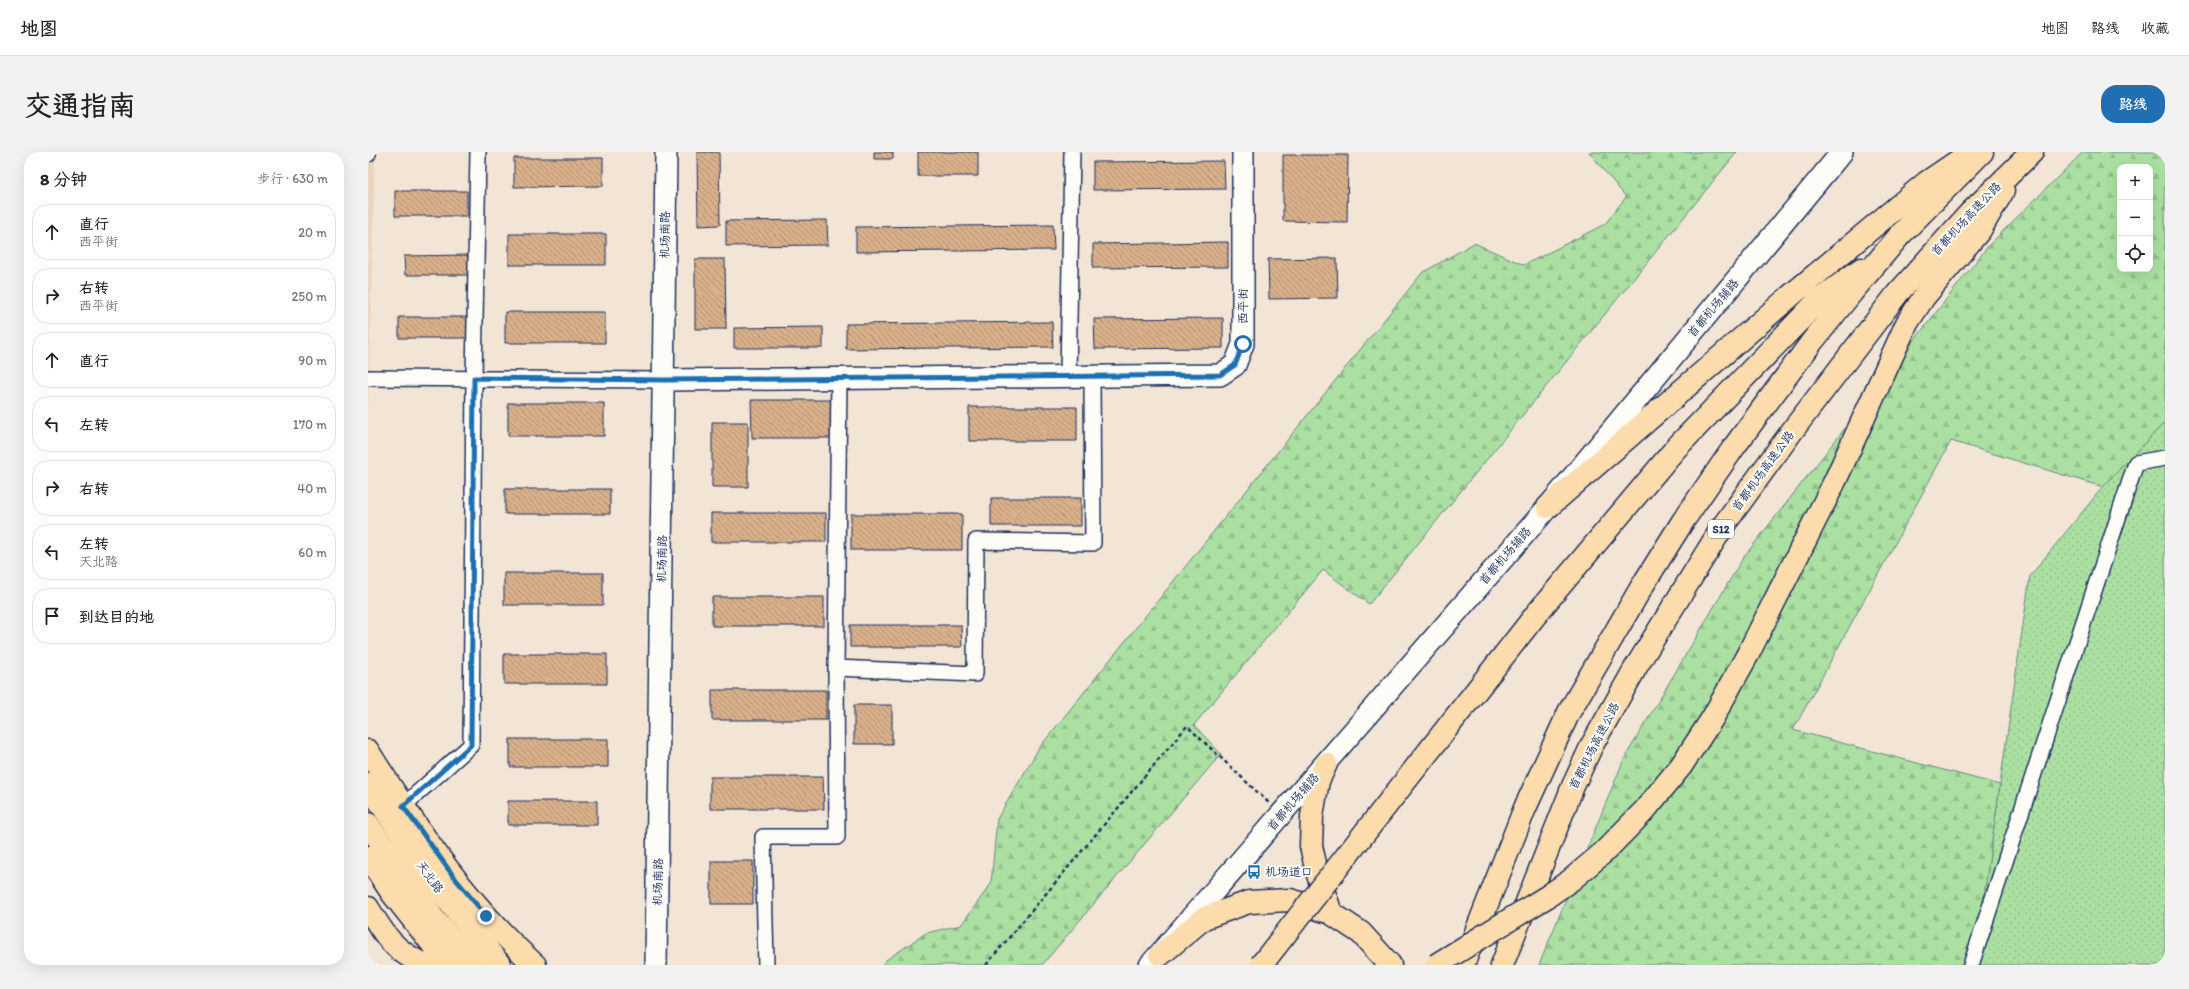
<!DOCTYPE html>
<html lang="zh">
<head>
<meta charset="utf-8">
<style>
	:root { --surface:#fff; --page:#f2f2f2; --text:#222; --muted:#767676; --line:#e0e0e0; --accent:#1f6fb2 }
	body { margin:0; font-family:Itim,"LXGW WenKai TC",sans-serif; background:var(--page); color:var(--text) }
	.controls { position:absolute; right:12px; top:12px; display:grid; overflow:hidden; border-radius:8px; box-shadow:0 4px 16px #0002 }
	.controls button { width:36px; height:36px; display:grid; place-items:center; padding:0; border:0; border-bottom:1px solid var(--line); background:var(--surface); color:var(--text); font:20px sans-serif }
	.stop { position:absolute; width:12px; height:12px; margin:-9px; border:3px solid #1f6fb2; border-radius:50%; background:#fff }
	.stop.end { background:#1f6fb2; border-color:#fff; box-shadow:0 1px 4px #0008 }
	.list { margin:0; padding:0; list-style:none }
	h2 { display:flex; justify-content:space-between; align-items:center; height:52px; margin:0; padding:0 16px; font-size:17px }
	h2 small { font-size:13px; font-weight:400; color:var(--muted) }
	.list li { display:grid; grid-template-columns:26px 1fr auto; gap:12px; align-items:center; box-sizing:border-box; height:56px; margin:0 8px 8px; padding:0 8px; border:1px solid var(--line); border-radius:16px }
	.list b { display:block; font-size:15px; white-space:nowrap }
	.list p { margin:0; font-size:13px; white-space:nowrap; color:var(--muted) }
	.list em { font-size:13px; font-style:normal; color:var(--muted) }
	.icon { flex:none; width:22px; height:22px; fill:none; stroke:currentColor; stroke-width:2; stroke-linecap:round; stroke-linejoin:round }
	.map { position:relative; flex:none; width:1797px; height:813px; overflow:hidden; border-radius:16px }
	header { display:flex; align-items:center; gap:24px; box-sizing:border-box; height:56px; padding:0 20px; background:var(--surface); border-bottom:1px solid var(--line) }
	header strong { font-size:19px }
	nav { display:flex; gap:22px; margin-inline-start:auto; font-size:14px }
	.intro { display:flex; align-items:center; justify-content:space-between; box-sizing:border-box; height:96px; padding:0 24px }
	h1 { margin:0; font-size:28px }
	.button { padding:10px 18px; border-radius:16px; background:var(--accent); color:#fff; font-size:14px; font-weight:700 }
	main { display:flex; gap:24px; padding:0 24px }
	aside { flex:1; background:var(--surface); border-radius:16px; box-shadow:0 4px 16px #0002 }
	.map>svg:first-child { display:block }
	.built { fill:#ead5bf }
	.grass { fill:url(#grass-dots); stroke:#638880 }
	.forest { fill:url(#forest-firs); stroke:#638880; fill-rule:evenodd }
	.building { fill:url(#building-back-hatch); stroke:#1b2f5e }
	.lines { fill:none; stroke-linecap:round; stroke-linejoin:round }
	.street-casing { stroke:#1b2f5e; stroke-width:18 }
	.secondary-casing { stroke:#1b2f5e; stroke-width:24 }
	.primary-casing { stroke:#1b2f5e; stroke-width:25 }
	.highway-casing { stroke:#1b2f5e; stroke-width:25 }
	.path { stroke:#1b2f5e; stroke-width:2.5; stroke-dasharray:4 3; stroke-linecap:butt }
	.street { stroke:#fdfcf7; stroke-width:15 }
	.secondary { stroke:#fdfcf7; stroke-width:21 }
	.primary { stroke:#fcdcac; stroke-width:22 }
	.highway { stroke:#fcdcac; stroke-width:22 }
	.highway-bridge-casing { stroke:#1b2f5e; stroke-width:25; stroke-linecap:butt }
	.highway-bridge { stroke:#fcdcac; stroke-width:22 }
	.route { stroke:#1f6fb2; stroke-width:5 }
	.labels { text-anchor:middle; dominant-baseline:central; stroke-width:4; stroke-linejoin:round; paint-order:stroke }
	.shield { fill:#fdfcf7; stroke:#5f6c8c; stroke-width:1 }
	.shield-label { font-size:11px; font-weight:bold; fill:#1b2f5e }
	.street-label { font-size:12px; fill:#1b2f5e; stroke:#fdfcf7 }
	.poi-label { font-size:12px; fill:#1b2f5e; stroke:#fdfcf7; text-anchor:start }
</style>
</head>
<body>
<header>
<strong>地图</strong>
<nav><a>地图</a><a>路线</a><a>收藏</a></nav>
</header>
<div class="intro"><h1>交通指南</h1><a class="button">路线</a></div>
<main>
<aside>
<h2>8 分钟<small>步行 · 630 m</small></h2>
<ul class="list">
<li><svg class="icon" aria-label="ahead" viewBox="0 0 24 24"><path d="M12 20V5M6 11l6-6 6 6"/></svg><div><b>直行</b><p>西平街</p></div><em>20 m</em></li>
<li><svg class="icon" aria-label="right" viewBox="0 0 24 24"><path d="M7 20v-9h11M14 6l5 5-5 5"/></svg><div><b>右转</b><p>西平街</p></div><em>250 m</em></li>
<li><svg class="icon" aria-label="ahead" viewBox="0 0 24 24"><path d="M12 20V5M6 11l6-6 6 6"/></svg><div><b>直行</b></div><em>90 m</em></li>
<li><svg class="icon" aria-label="left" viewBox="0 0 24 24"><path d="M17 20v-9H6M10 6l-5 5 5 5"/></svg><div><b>左转</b></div><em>170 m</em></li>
<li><svg class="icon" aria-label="right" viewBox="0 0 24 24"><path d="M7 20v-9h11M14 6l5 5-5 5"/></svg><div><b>右转</b></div><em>40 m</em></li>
<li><svg class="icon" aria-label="left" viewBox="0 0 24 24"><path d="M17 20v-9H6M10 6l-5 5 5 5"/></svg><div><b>左转</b><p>天北路</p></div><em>60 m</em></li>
<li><svg class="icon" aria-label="arrive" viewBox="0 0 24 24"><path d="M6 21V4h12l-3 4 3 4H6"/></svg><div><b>到达目的地</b></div></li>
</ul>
</aside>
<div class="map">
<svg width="1797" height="813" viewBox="0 0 1797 813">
	<defs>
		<pattern id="grass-dots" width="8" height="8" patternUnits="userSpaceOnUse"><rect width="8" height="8" fill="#abe0a2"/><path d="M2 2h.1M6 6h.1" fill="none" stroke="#93c08e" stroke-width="1.8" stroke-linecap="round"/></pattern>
		<pattern id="forest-firs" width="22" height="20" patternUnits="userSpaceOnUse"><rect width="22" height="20" fill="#abe0a2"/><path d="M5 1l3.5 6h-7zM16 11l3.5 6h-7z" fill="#93c08e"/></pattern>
		<pattern id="building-back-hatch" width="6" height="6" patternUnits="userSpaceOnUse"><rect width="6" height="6" fill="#d9b08a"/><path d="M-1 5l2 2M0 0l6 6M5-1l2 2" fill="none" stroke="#af9074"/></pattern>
	</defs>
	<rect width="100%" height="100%" fill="#f2e5d6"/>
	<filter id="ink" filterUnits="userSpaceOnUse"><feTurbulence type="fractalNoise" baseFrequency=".025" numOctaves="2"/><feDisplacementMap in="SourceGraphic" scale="8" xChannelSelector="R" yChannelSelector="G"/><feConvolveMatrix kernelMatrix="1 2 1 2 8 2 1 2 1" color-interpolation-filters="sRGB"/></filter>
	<g filter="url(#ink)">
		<path class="built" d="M0,0H7L0,259Z"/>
		<path class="grass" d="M1797,259V813H1606L1662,424Z"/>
		<path class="forest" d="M1221,0H1369L1001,452L955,418L826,573L853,602L674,813H514L518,808L558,781L593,773L623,732L629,667L671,596L1054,121L1106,91L1156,113L1237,72L1258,45Z
			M1715,0H1797V270L1735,335L1583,289L1425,578L1632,633L1606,813H1171L1256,607L1375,406L1621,93ZM1752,15H1782V117H1752Z"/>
		<path class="building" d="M329,0H351L352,73L330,74Z
			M506,0H525V7H506Z
			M550,0H610V24H550Z
			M915,3H980L979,70L915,69Z
			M146,6H235V34L146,35Z
			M856,9L857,37L725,38V10Z
			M27,39H99V64H27Z
			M459,68L460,93L358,94V69Z
			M685,73L686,98L488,100V75Z
			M141,82H238V113H141Z
			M860,90V115L725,116V92Z
			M101,103V123H37L36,104Z
			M969,106L970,146L901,147L900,107Z
			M327,107H357L358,177H327Z
			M137,160H237V191H137Z
			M31,165H101V186H31Z
			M855,166V196L727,197L726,167Z
			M684,170L685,195L478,197V172Z
			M455,175V196H366V176Z
			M383,248H464V286H384Z
			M140,251H236V284H140Z
			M601,255H709V289H601Z
			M344,270H380V335H344Z
			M137,337H242V362H137Z
			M623,346H713V374H623Z
			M343,361H458V390H343Z
			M483,362H594V398H483Z
			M136,421H235V453H136Z
			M344,445H456V474H344Z
			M482,473H593L594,495H482Z
			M136,502H239V532H136Z
			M344,538H458V568H344Z
			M486,553H524V592H486Z
			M142,587H240V615H142Z
			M342,625H455L456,657H342Z
			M140,649H229V673H140Z
			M343,709H385V752H343Z"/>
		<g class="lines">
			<defs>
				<path id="street" d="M0,2V0
					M700,225L704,0
					M0,226L297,228
					M468,516L607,522L608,389L725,391L724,225
					M35,654L103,593L106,226L110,0
					M398,813L395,685H469L468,516L471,227
					M1603,813L1768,311L1797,306"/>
				<path id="secondary" d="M297,228L852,223L867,213L875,192V0
					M288,813L298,0
					M782,813L1180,355L1474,0"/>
				<path id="primary" d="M0,599C48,676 99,752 167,813
					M0,632L65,730L132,813
					M0,756C17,784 26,799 57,813"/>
				<path id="highway" d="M1180,355L1427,140L1559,30L1599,3
					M1170,460L1308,296L1450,149L1493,117
					M1380,502L1467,329L1539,171L1556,145L1612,78L1635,39
					M958,612L950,629L944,664L943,694L949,720L963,761L993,781L1022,813
					M0,672L65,766L106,813
					M0,705L24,741L81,813
					M792,803L836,766L881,750L922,748L957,759
					M1095,813L1157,656L1201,560L1273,436L1315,369L1366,295L1443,191L1484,140L1532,83L1614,0
					M1134,813L1205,634L1224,593L1268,515L1355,374L1427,275L1529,142L1601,62L1664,0"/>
			</defs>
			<use href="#street" class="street-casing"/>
			<use href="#secondary" class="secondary-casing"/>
			<use href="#primary" class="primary-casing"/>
			<use href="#highway" class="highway-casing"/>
			<path class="path" d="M618,813L819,574L901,651"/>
			<use href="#street" class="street"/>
			<use href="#secondary" class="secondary"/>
			<use href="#primary" class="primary"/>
			<use href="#highway" class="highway"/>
			<defs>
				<path id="highway-bridge" d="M893,813L1170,460
					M1068,813L1180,744L1203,728L1236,700L1276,659L1313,614L1344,567L1380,502"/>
			</defs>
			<use href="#highway-bridge" class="highway-bridge-casing"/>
			<use href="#highway-bridge" class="highway-bridge"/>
		</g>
	</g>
	<g class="lines" filter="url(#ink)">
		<path class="route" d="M118,764L86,725L35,654L103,593L106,226L297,228L852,223L867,213L875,192"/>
	</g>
	<defs>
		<symbol id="bus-bare" viewBox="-9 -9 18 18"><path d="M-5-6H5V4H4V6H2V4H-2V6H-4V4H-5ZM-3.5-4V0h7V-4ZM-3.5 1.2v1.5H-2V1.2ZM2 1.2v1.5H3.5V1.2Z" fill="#1f6fb2" stroke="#fdfcf7" stroke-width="2.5" paint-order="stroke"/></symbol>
	</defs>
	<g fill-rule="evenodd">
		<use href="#bus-bare" x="876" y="710" width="20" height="20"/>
	</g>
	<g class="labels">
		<rect class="shield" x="1340" y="368" width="26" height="18" rx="3"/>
		<g class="shield-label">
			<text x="1353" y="377">S12</text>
		</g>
		<g class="street-label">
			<text transform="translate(1598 67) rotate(-47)">首都机场高速公路</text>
			<text transform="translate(297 83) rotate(-90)">机场南路</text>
			<text transform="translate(875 154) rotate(-90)">西平街</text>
			<text transform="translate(1345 156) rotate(-50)">首都机场辅路</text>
			<text transform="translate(1395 319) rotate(-54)">首都机场高速公路</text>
			<text transform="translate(1137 404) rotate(-49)">首都机场辅路</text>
			<text transform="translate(294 407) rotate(-89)">机场南路</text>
			<text transform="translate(1226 594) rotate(-63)">首都机场高速公路</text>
			<text transform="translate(925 650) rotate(-49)">首都机场辅路</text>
			<text transform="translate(62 725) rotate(54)">天北路</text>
			<text transform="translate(290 730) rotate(-89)">机场南路</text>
		</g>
		<g class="poi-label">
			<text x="897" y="720">机场道口</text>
		</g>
	</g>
</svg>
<div class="controls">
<button>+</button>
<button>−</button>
<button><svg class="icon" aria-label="locate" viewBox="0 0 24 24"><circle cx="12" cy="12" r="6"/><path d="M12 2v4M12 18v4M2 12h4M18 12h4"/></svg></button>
</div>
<div class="stop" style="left:875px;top:192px"></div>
<div class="stop end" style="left:118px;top:764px"></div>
</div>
</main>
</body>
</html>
